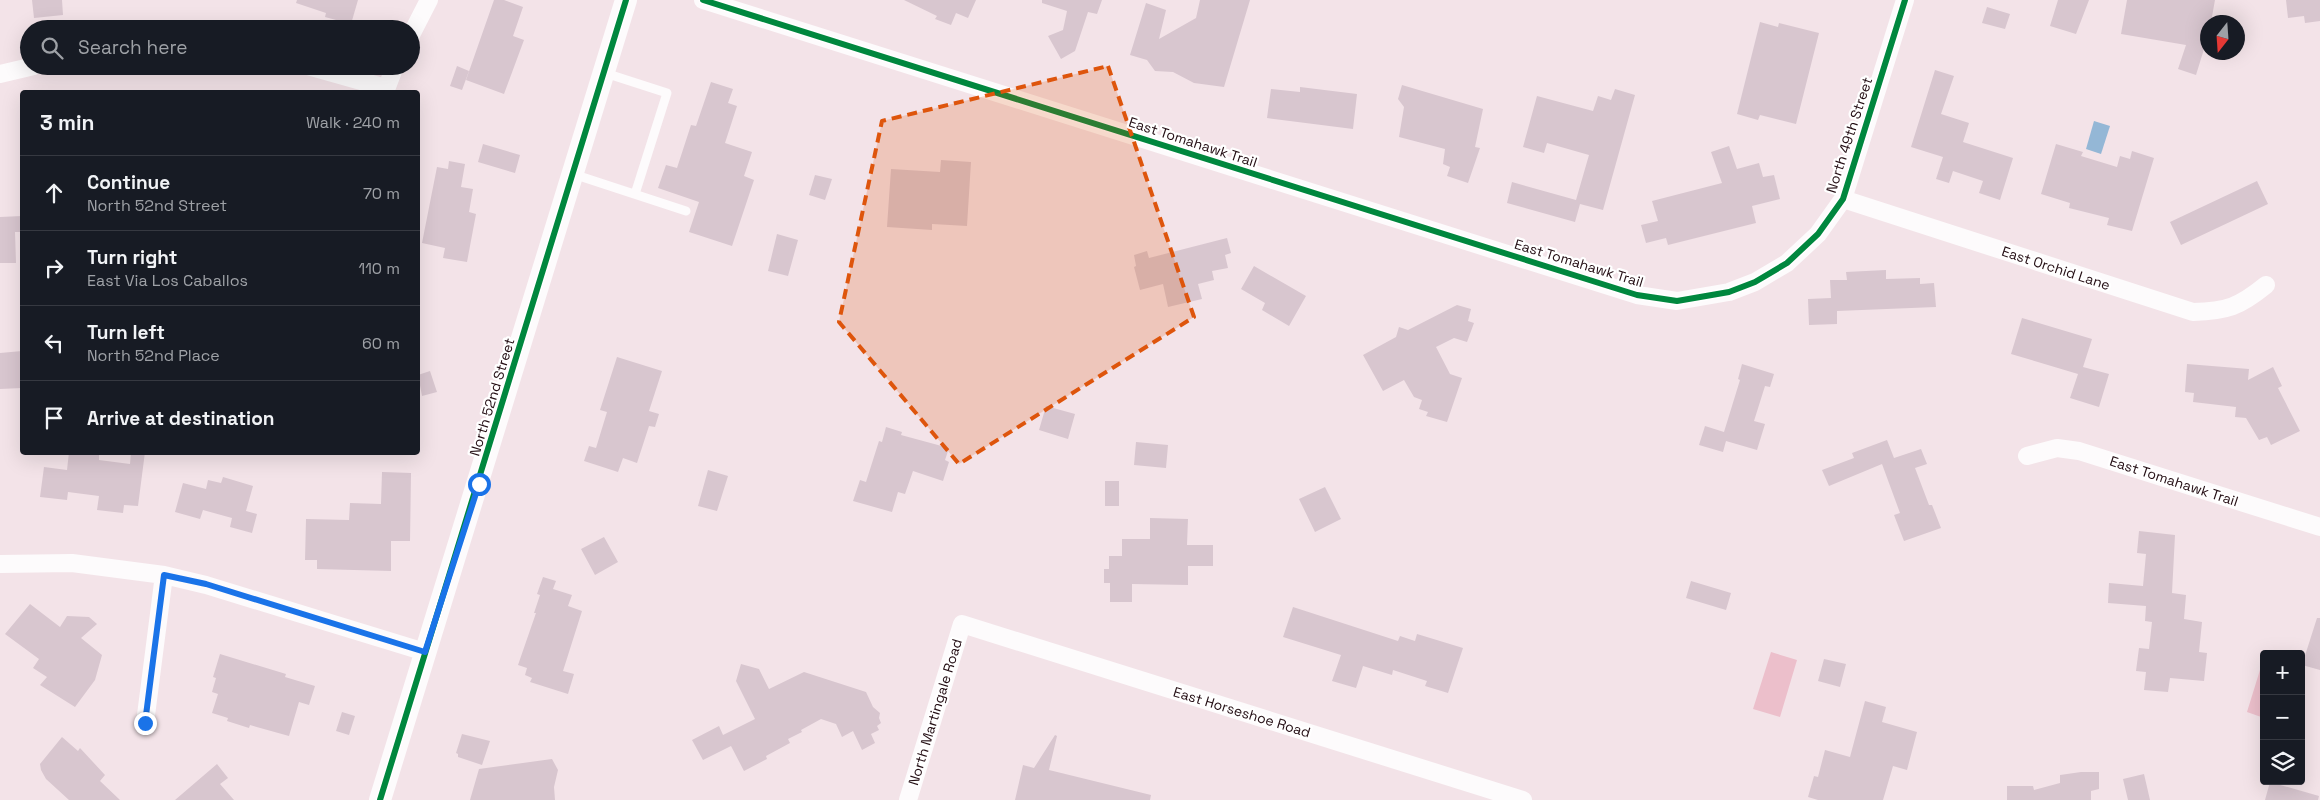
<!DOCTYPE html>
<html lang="en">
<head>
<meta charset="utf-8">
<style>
	:root { --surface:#171b24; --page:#242831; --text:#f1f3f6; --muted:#9ea1a6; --line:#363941 }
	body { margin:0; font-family:"Space Grotesk",sans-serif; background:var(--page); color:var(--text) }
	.controls { position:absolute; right:15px; bottom:15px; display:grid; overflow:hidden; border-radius:5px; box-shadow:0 5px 20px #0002 }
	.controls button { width:45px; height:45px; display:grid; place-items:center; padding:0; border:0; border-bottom:1px solid var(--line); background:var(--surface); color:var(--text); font:25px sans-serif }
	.compass { position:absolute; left:2200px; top:15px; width:45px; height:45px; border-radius:50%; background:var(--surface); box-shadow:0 5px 20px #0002; rotate:197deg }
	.stop { position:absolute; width:15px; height:15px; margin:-11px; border:4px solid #1a73e8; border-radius:50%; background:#fff }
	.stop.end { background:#1a73e8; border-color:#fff; box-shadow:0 1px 5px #0008 }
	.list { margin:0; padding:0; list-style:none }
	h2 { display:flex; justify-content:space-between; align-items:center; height:65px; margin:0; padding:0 20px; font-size:21px }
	h2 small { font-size:16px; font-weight:400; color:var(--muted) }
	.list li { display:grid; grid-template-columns:32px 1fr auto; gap:15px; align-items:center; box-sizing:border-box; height:75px; padding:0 20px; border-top:1px solid var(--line) }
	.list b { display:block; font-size:19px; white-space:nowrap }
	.list p { margin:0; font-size:16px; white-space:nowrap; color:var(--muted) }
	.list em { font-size:16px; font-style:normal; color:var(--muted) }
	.icon { flex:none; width:28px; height:28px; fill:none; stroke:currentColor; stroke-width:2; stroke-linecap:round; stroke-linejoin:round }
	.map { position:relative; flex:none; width:2320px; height:800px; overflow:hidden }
	.search { position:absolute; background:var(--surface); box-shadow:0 5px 20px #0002; left:20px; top:20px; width:400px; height:55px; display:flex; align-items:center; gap:12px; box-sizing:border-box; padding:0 18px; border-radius:28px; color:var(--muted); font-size:19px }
	.panel { position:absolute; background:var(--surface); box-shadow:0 5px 20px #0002; left:20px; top:90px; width:400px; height:365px; border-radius:5px }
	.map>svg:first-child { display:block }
	.green { fill:#ecbfcb }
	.water { fill:#94b7d6 }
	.building { fill:#d8c6cf }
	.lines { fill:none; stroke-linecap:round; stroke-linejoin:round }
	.service { stroke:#fdfbfc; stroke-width:9 }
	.minor { stroke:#fdfbfc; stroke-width:18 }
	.tertiary { stroke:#fdfbfc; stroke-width:22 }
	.cycleway-casing { stroke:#fff; stroke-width:9 }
	.cycleway { stroke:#00873e; stroke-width:6 }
	.route { stroke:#1a73e8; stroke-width:6 }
	.marked { fill:#de550c; fill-opacity:0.2; stroke:#de550c; stroke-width:4; stroke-dasharray:10 6; stroke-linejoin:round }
	.labels { text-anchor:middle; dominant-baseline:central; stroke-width:4.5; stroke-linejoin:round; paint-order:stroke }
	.street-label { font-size:14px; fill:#220c12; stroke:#fff }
</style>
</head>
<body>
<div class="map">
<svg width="2320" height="800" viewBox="0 0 2320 800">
	<rect width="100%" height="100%" fill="#f3e3e8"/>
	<path class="green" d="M1771,652L1797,660L1780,717L1753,709Z
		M2264,657V718L2247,712Z"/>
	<path class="water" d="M2094,121L2110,126L2101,154L2086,149Z"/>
	<path class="building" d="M32,0H62L63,15L34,18Z
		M297,0H358L351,24L325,17L326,13L296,3Z
		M494,0H504L523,7L513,36L524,40L504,94L466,80Z
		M904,0H976L968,18L956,13L951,25L935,19L937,16Z
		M1042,0H1102L1097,14L1088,12L1075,51L1061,59L1048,36L1063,30L1067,11L1042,3Z
		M1200,0H1250L1224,87L1194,83L1173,72L1155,71L1147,60L1130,55L1146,3L1166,10L1159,39L1196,18Z
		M2058,0H2089L2076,34L2050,26Z
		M2127,0H2215L2211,22H2208V49H2204L2196,75L2178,69L2186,45L2121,34Z
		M2286,0H2320V21L2305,23L2304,16L2288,18Z
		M1987,7L2010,14L2005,29L1982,23Z
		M1760,22L1778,27L1779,23L1819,33L1796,124L1760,115L1758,120L1737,114Z
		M457,66L469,71L462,90L450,86Z
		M1935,70L1954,76L1941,114L1969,123L1963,142L2013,158L2000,200L1979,193L1983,181L1953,171L1949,183L1936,179L1943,157L1911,147Z
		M711,82L733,89L728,103L737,106L725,143L752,152L744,176L754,180L732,246L689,232L699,202L658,188L666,165L677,168L691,125L696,126Z
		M1402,85L1483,109L1475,147L1480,148L1468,183L1447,176L1450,167L1443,164L1445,149L1399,137L1404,107L1398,99Z
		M1300,87L1357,94L1353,129L1267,118L1271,89L1300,92Z
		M1615,89L1635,95L1603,210L1580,204L1575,222L1507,203L1512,182L1576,200L1589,155L1547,143L1544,153L1523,147L1537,96L1593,111L1598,96L1611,100Z
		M483,144L520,155L515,173L478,162Z
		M2056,144L2083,152L2081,156L2117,167L2120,156L2130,159L2132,151L2154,158L2132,231L2107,225L2109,218L2069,208L2070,203L2041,194Z
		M1729,146L1737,169L1759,163L1763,177L1774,175L1780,199L1752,206L1756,223L1668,245L1666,238L1646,243L1641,225L1658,221L1652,201L1722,183L1711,152Z
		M941,160L971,162L967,226L932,224V230L887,227L891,169L940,172Z
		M449,161L465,164L461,187L473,189L469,212L476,214L467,262L443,258L445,248L422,243L437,167L448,169Z
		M815,175L832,179L825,200L809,195Z
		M2257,181L2268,204L2181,245L2170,222Z
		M22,216V232H15L16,263H0V217Z
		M777,234L798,240L788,276L768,271Z
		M1227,238L1231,253L1225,255L1228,268L1212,271L1214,280L1198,284L1202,299L1168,307L1163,284L1140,290L1134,267L1136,266L1134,255L1147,251L1149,258Z
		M1254,266L1306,296L1289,326L1262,310L1265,303L1241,289Z
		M1886,270V279L1920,278V284L1934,283L1936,307L1837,311V324L1809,325L1808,299L1831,298L1830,280H1847L1846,272Z
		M1457,305L1471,309L1468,321L1474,323L1467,342L1454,338L1436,347L1450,374L1462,378L1447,422L1426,416L1428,412L1419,409L1422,400L1414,397L1404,380L1383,391L1363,355L1396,337L1399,327L1408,330Z
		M2022,318L2092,339L2083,367L2109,374L2099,407L2070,398L2078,374L2011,354Z
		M22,351V388L0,389V353Z
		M617,357L662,371L649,411L659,414L655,427L649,426L637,463L623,458L618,472L584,461L589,446L596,448L607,412L600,410Z
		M1742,364L1774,374L1770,387L1765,386L1754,421L1765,424L1757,450L1726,441L1723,452L1699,445L1705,426L1724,432L1740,380L1738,379Z
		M2187,364L2249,369L2248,380L2273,367L2282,386L2278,388L2300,431L2271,445L2267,437L2259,440L2246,418L2235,417L2236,407L2193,402L2194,393L2185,392Z
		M430,371L437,392L422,396L418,375Z
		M1046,406L1075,414L1068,439L1039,430Z
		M886,427L902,432L901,435L949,448L945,460L949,462L943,481L913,471L905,494L898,492L892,512L853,501L860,480L866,482L879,441L882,442Z
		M1887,440L1894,458L1921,449L1927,464L1915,468L1929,505H1932L1941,528L1904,541L1894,515L1900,513L1882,464L1829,486L1822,470L1854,458L1852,453Z
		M1136,442L1168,445L1166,468L1134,465Z
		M69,452L99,455V460L130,464L131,452H145L138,506L124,505L123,513L97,510L99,496L68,492L67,500L40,497L44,467L67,470Z
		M708,470L728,476L717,511L698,506Z
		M382,472L411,473L410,541H391V571L317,569V560H305L306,519L349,520L350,503L381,504Z
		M223,477L253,486L246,511L257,514L252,533L230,527L232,518L203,510L200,519L175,512L183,483L206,489L208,480L221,483Z
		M1105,481H1119V506H1105Z
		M1325,487L1341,519L1315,532L1299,499Z
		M1150,518L1188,519L1187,545H1213V566H1188V585L1132,584V602H1110V583H1104V569H1109V556H1122V539H1150Z
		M2139,531L2175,535L2172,593L2186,595L2184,619L2202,622L2199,652L2207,653L2204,681L2170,678L2168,692L2144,690L2146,672L2136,671L2139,648L2149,649L2152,622L2145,621L2146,606L2108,603L2109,583L2143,586L2146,554L2137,553Z
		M604,537L618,562L595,575L581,549Z
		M543,577L556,581L553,589L572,595L568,606L582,611L563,671L574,674L568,694L530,682L532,678L525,675L527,668L518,665L536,613H534L540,595L537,594Z
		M1691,581L1731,593L1726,610L1686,598Z
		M30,604L60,627L67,616L89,617L97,624L81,638L102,655L95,680L75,707L40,685L47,677L33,668L39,659L5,634Z
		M1293,607L1398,641L1400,636L1415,641L1417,634L1463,648L1448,693L1425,686L1427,681L1393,670L1392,675L1363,666L1356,688L1332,681L1341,655L1283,637Z
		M2317,618H2320V670L2302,665Z
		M220,654L286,674L285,677L315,686L309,705L299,702L289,736L250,725L249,728L227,721L228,718L212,713L218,694L212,692L216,678L213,677Z
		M1824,659L1846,664L1840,687L1818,681Z
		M741,664L759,669L769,689L804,672L866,692L873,707L880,713L879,718L881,723L877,726L879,730L871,734L875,743L862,750L853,731L842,737L836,724L821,719L801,730L802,732L788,739L790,743L766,756L767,759L744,771L731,746L703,760L692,740L719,726L723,735L755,719L736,681Z
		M1865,701L1886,707L1882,722L1917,732L1907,770L1893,766L1883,800H1818L1808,797L1814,776L1818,777L1825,750L1850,757Z
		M342,712L355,716L349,735L336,731Z
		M462,734L490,741L482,765L458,757V754L456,753Z
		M1055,735L1057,736L1049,770L1151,795L1150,800H1015L1023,765L1034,768Z
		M62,737L78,751L80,748L105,775L100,781L120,800H69L46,779L41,770L40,764Z
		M552,759L558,770L554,787L555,800H470L479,769Z
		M217,764L228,778L220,784L234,800H175Z
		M2081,772H2099V789L2091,791V800H2007V786H2033L2034,790L2060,783V775Z
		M2144,774L2150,800H2128L2123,779Z
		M2270,782L2319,796L2318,800H2265Z"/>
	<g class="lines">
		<path class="service" d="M605,73L667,93L635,194
			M573,174L686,211"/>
		<path class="minor" d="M703,0L1637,295L1677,301L1729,292L1755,282L1787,263L1818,234L1843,199L1905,0
			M411,35L429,0
			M308,66L386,88
			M0,74L34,66
			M385,92L395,66
			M1843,199L2193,312C2227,311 2239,307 2266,285
			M2027,456L2057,448L2079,451L2320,527
			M0,564L72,563L164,575L206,585L425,652
			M145,723L164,575
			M908,800L962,624L1523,800"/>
		<path class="tertiary" d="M380,800L626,0"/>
		<defs>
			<path id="cycleway" d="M703,0L1637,295L1677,301L1729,292L1755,282L1787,263L1818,234L1843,199L1905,0
				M380,800L626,0"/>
		</defs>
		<use href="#cycleway" class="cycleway-casing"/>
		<use href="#cycleway" class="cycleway"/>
	</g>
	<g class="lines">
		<path class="route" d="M145,723L164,575L206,584L425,652L479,484"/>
	</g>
	<path class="marked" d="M1108,66L1194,317L959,464L839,322L882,121Z"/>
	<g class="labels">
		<g class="street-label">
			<text transform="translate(1849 135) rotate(-72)">North 49th Street</text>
			<text transform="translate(1193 142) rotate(18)">East Tomahawk Trail</text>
			<text transform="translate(1579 263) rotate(17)">East Tomahawk Trail</text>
			<text transform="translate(2056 268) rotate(18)">East Orchid Lane</text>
			<text transform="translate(492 397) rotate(-73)">North 52nd Street</text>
			<text transform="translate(2174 481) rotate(18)">East Tomahawk Trail</text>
			<text transform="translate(935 712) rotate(-73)">North Martingale Road</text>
			<text transform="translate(1242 712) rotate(17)">East Horseshoe Road</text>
		</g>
	</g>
</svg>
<div class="controls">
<button>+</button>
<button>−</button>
<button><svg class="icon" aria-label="layers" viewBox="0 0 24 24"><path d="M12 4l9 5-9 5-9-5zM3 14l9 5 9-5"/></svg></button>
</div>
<svg class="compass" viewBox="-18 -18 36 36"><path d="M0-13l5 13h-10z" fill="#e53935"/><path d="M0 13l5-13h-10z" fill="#9ea1a6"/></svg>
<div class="stop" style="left:479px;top:484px"></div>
<div class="stop end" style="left:145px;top:723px"></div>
<div class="search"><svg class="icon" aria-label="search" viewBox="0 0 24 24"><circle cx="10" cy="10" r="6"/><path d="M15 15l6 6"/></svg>Search here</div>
<section class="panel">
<h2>3 min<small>Walk · 240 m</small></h2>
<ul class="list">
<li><svg class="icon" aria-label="ahead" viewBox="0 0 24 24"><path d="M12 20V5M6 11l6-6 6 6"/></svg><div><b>Continue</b><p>North 52nd Street</p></div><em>70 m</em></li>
<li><svg class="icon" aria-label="right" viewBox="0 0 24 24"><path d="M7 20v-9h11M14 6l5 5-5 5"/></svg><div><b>Turn right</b><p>East Via Los Caballos</p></div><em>110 m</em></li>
<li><svg class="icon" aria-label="left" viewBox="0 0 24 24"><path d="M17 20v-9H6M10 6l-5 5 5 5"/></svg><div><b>Turn left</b><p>North 52nd Place</p></div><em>60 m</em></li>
<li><svg class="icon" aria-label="arrive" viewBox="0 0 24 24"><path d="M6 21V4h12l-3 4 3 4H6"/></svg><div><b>Arrive at destination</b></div></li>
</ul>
</section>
</div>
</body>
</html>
